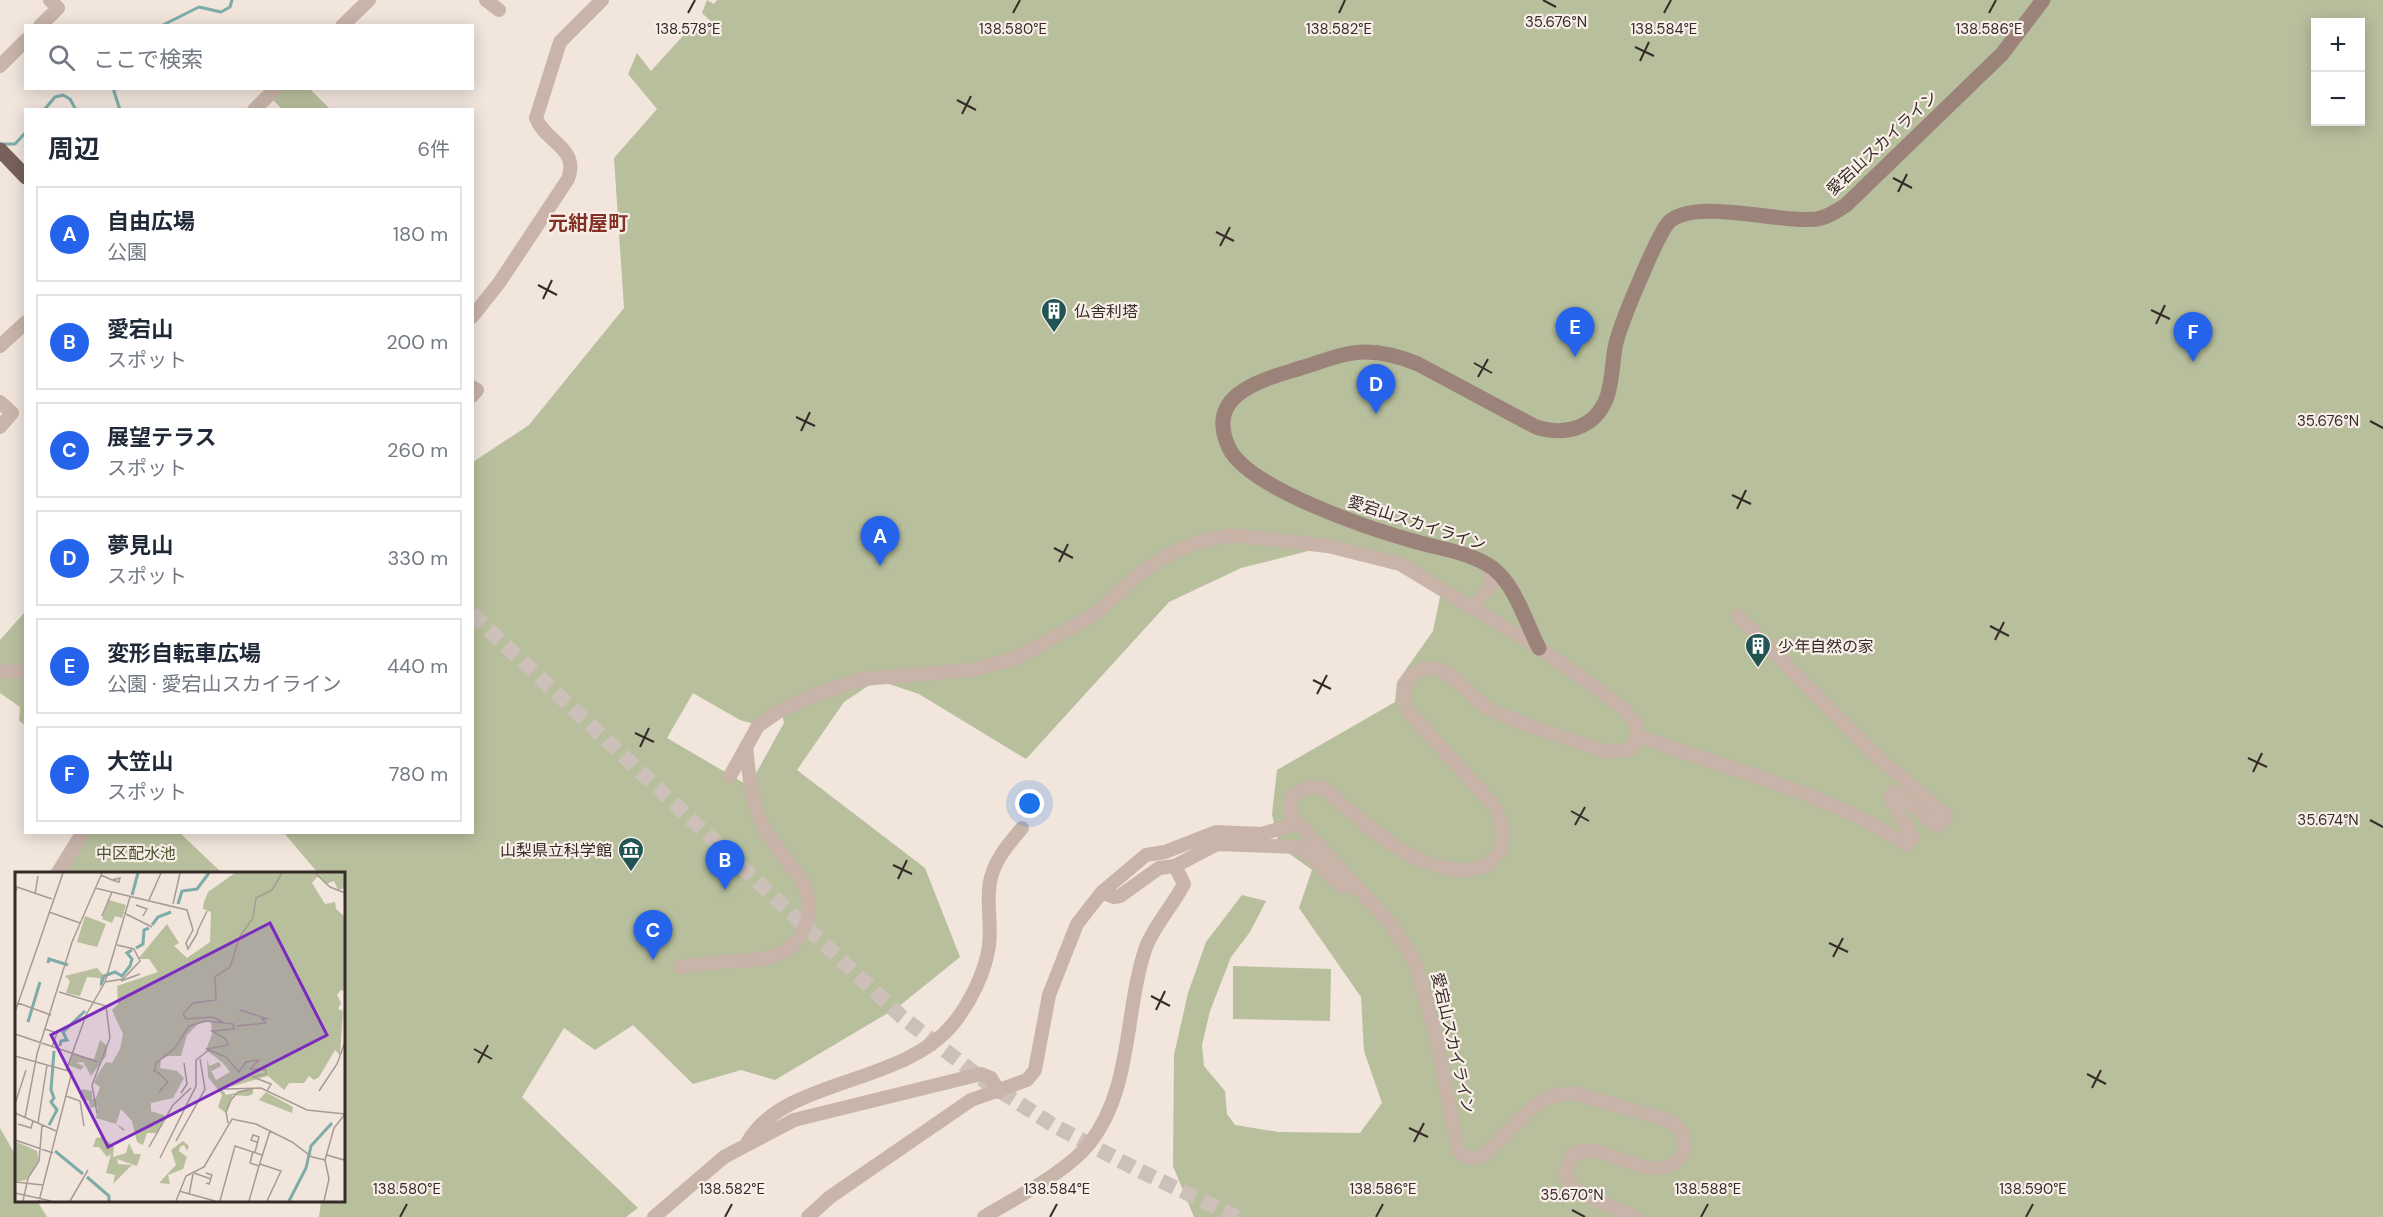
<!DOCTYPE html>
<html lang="ja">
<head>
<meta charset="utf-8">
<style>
	:root { --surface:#fff; --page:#f2f2f3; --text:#1f2937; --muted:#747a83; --line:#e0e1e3; --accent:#2563eb }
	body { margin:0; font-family:"DM Sans","Noto Sans JP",sans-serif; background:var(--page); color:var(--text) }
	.controls { position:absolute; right:18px; top:18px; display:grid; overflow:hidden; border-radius:0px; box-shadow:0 3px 15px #0003 }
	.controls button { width:54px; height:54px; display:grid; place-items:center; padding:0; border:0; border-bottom:2px solid var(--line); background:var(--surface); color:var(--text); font:30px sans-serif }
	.you { position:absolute; left:1030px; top:804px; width:21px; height:21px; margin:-15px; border:4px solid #fff; border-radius:50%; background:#1a73e8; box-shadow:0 0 0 9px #1a73e833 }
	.badge { display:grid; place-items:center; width:39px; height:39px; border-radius:50%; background:var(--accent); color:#fff; font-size:20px; font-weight:700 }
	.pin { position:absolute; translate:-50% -50px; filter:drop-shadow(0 2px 3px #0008) }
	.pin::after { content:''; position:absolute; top:32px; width:21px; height:18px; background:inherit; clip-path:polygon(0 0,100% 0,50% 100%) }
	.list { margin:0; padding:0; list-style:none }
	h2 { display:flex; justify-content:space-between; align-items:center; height:78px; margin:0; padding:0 24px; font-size:26px }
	h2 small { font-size:20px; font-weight:400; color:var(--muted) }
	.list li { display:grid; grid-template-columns:39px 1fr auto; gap:18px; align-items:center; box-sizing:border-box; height:96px; margin:0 12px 12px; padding:0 12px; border:2px solid var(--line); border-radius:0px }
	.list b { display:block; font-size:22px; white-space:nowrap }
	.list p { margin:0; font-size:20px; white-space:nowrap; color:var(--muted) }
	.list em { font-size:20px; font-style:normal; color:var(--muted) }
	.icon { flex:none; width:33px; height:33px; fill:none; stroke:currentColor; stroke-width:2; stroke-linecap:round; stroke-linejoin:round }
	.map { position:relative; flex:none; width:2383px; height:1217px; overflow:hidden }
	.search { position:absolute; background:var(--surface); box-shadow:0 3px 15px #0003; left:24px; top:24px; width:450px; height:66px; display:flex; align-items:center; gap:15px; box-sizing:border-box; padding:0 21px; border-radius:0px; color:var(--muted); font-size:22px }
	.panel { position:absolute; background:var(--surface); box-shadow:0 3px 15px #0003; left:24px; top:108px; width:450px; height:726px; border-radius:0px }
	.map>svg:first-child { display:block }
	.green { fill:#b7bf9d; fill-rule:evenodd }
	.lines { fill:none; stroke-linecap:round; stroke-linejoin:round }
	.stream { stroke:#7daca9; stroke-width:3 }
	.primary-tunnel { stroke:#ccc0b8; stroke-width:15; stroke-dasharray:15 8; stroke-linecap:butt }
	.minor { stroke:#c8b4a9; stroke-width:14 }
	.secondary { stroke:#9c837a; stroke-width:15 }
	.primary { stroke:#77615a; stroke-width:15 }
	.ticks { fill:none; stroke:#362b28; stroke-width:2 }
	.labels { text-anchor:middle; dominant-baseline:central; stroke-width:4.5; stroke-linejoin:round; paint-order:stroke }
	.street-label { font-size:16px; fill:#362b28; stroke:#f9efe8 }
	.poi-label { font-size:16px; fill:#362b28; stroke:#f9efe8; text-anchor:start }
	.park-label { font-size:16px; fill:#49532d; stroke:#f9efe8 }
	.quarter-label { font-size:20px; font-weight:bold; fill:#813125; stroke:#f9efe8 }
	.inset-river { fill:none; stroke:#7daca9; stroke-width:3 }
	.inset-road { fill:none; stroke:#a69b94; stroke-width:1.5 }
	.view { fill:#7b2cbf; fill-opacity:0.15; stroke:#7b2cbf; stroke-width:3 }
	.inset-edge { fill:none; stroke:#362b28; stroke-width:3 }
	.ticks-label { font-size:15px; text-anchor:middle; fill:#362b28; stroke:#f9efe8; stroke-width:4.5; stroke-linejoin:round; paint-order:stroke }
</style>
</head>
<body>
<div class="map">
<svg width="2383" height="1217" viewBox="0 0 2383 1217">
	<rect width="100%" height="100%" fill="#f1e5dc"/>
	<path class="green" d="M707,0L714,4L717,0H2383V1217H1194L1173,1166L1174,1055L1188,993L1206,942L1242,895L1266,901L1250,932L1231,957L1210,1011L1202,1045L1204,1066L1225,1091L1227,1114L1235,1125L1279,1132L1360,1133L1382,1103L1364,1051L1361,997L1299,908L1312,870L1279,846L1272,814L1277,770L1395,702L1397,682L1433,631L1442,587L1400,564L1328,546L1241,568L1169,602L1026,759L919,694L877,680L844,702L797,770L925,868L960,957L898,1007L775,1080L741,1070L693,1084L633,1025L595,1050L564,1028L522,1097L638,1208L626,1217H319L321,1201L344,1200V874L318,873L284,833L472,832L473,462L529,425L624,308L614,158L657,109L628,74L637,53L651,71L692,26L704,36L714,24L702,13ZM2316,22H2360V122H2316ZM693,693L740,720L754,724L781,710L784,723L749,786L667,738Z
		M276,89H310L330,109H282L269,96Z
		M25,612V725L19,721L20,707L0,693V640Z
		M83,832L180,833L222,873L57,874Z
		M1233,966L1331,969L1330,1021L1233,1019Z
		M0,1128L16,1156V1200L37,1201L47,1217H0Z"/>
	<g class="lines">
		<path class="stream" d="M161,26L199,7L221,12L230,7L232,0
			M113,88L120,110
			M44,110L55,97L63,95L70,99L76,110
			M0,144H15L26,132"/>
		<path class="primary-tunnel" d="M472,614L902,1017L986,1082L1053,1125L1136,1169L1237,1217"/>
		<path class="minor" d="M486,0L499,10
			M40,26L58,8L50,0
			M342,26L369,0
			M0,66L26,40
			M254,110L276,88
			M472,317L499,283L568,179C580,148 545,142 536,118L560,42L602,0
			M0,346L26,322
			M472,387L477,390L472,396
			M0,402L12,413L0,427
			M1474,607L1491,584L1489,566
			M0,672L22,671
			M1638,736C1724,768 1832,794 1907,845L1913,837L1890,798L1895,792L1938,826L1947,816L1873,753L1738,616
			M730,776L758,726L781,710L816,694L863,679L972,670L1016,658L1094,615L1140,573L1166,556L1197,542L1231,535L1328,546L1400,564L1539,648L1585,680L1624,709L1636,724L1638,736L1629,750L1608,752C1569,739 1528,727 1491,710C1470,700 1458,673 1435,669C1407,665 1400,689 1408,711L1496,808L1503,830L1501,850L1486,866C1477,868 1467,871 1458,870C1405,865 1363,821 1324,789C1309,785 1301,788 1290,799V814L1391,924L1415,962L1435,1032L1458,1150C1465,1159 1472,1159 1482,1157L1535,1105L1553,1096L1573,1093L1671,1121L1682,1132L1685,1149C1682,1154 1678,1161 1673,1164C1644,1181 1603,1140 1573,1154L1565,1173L1573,1188L1579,1193L1635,1217
			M57,874L83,832
			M1102,892L1114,897L1120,896L1159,868L1175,866L1217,844L1301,847L1342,887L1354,885
			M680,967C694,965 707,963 721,962C738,960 754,962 771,957C787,952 798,943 804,928C823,883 781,863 764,827C751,801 749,775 746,747
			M747,1143C783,1078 902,1086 953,1024C970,1003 985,973 989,946C992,925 986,903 990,882C994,860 1008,845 1022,828
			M654,1217L724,1157L794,1120L981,1074L991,1078L999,1092
			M808,1217L830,1197L971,1100L1027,1080L1035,1070L1049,995L1077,924L1102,892L1146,855L1165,852L1216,832L1262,834L1298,823
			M984,1217C1015,1198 1067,1172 1089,1144C1133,1089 1124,1011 1146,947C1154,926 1173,905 1184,884L1175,866"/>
		<path class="secondary" d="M1539,648C1526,623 1516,587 1494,569C1474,553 1441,549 1417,542C1373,530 1249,489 1229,448C1203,392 1266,379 1304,367C1324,361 1344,352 1366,352C1384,352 1401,357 1418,364L1536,427C1565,436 1595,429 1607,397C1613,379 1612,360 1616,343C1620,325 1658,233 1669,222C1695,197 1782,224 1817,219C1828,217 1837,211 1846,205L2002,54L2043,0"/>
		<path class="primary" d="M0,150L26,177"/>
	</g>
	<path class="ticks" d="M1543,0L1556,7M688,13L695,0M1013,13L1020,0M1339,13L1345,0M1664,13L1671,0M1989,13L1996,0M1635,47L1654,56M1640,61L1649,42M957,100L976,110M962,114L971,96M1893,178L1912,188M1898,192L1907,174M1216,232L1234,241M1220,246L1230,227M538,285L557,295M543,299L552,280M2151,310L2170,319M2156,324L2165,305M1474,363L1492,373M1478,377L1488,359M796,417L815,426M2370,421L2383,428M801,431L810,412M1732,495L1751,504M1737,509L1746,490M1054,548L1073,558M1059,562L1068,544M1990,626L2009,636M1995,640L2004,622M1313,680L1331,689M1317,694L1327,675M635,733L654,742M640,747L649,728M2248,758L2267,767M2253,772L2262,753M1571,811L1589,821M2370,820L2383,827M1575,825L1585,807M893,865L912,874M898,879L907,860M1829,943L1848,952M1833,957L1843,938M1151,996L1170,1006M1156,1010L1165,991M474,1049L492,1059M478,1063L488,1045M2087,1074L2106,1084M2092,1088L2101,1070M1409,1128L1428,1137M1414,1142L1424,1123M1572,1210L1585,1217M400,1217L407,1204M725,1217L732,1204M1050,1217L1057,1204M1376,1217L1383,1204M1701,1217L1708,1204M2026,1217L2033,1204"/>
	<defs>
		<symbol id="building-pin" viewBox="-11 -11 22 30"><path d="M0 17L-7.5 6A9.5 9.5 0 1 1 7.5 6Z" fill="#205553" stroke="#f9efe8"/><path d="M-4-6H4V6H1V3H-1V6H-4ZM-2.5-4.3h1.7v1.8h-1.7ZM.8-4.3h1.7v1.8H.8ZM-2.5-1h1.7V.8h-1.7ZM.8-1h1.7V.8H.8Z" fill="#fff"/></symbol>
		<symbol id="museum-pin" viewBox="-11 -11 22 30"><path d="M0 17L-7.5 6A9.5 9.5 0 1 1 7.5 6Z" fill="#205553" stroke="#f9efe8"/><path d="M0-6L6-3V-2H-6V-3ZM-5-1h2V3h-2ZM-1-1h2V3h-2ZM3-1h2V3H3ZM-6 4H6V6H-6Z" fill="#fff"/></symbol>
	</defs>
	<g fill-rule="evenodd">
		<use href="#building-pin" x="1039" y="296" width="30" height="40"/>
		<use href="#building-pin" x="1743" y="631" width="30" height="40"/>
		<use href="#museum-pin" x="616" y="835" width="30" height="40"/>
	</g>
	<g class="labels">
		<g class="street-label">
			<text transform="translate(1882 143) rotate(-43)">愛宕山スカイライン</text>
			<text transform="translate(1417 523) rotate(18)">愛宕山スカイライン</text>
			<text transform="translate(1453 1043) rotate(77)">愛宕山スカイライン</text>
		</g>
		<g class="poi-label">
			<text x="1074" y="311">仏舎利塔</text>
			<text x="1778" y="646">少年自然の家</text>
			<text x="612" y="850" text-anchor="end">山梨県立科学館</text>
		</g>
		<g class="park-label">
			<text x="136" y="853">中区配水池</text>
		</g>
		<g class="quarter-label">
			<text x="588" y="223">元紺屋町</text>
		</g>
	</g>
	<g transform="translate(15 872)">
		<rect width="330" height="330" fill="#f1e5dc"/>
		<path d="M220,1H330V16L323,18L319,9L311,12L303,4L297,11L310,32L320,30L321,37L330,45V119L326,118L322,123L326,131L323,137L328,139L325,183L320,178L304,205L299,208L294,204L289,211H274L269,218L253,204L207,217L211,223L238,217V222L233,224L218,223L211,241L203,235L207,223L193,205L192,187L194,194L204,190L206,194L197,199L194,195L201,208L215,200L208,191L191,178L197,162L196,149L184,151L172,163L166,184H153L146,188L145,196L162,199L169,206L158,226L136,231V239L151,244L142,261H132L128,273L122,270L117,249L106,237L101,252L110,257L108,259L101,252L81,246L83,234L75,236L74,229L65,226L67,217L77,219V227L81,226L85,215L79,211L83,202L91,190L97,191L105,177L108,162L97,138L103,132L102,114L143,100L134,87H123L152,52L164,71L159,74L172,86L195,70L196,40L188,37L189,30L193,20ZM94,28L111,33L107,46L100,44L97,51L87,47ZM70,44L91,52L82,75L62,70ZM82,96L89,104L85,117V106L72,105L65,124L51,121L55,109L50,104ZM85,168L92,174L91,184L76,204L68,190L61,191L69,194L66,198L53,193L57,182L79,187ZM251,220L278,235L277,241L244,228ZM87,265L99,274L98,285L111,281L114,271L119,282H126L122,294L102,287L103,292L117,293L98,312L100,303L91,301L96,282L92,285L84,275H78L81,266ZM0,269L22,279L24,289L11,308L0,310ZM168,269L174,274L172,279L169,273L165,275L164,279L172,285L168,297L153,303L155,312L144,311L161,293L156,278Z" fill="#b7bf9d"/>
		<path class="inset-river" d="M117,23L123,1M163,32L167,19L182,17L194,1M137,53L143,45L156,40M121,76L128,72L129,58L134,56M33,91L34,87L53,93M86,113L89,104L100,100L107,104L115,94L117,87L112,81L117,78M13,150L25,110M45,174L46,169L52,168L48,160L70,139M34,253L42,238L36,230L39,226L36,218L39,179M40,279L68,302M72,305L94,324V329M274,329L291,296L296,274L317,251"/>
		<path class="inset-road" d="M300,1L315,15L330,21M86,3L97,8L104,10L105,6L97,8M80,16L172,38L178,58L171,71L173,77L183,60M0,21L2,15L37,27M20,22L23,4M134,28L146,1M158,32L165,1M121,33L132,37L128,44M34,40L65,51M109,41L137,55M87,44L97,20M182,60L192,39M106,109L125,102M90,110L108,107L125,89L119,77L102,73M44,120L91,134L95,166L77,213L82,241M3,131L36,143M0,140L48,1M208,150L198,145L171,147L168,142L178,131L201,128L200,105L215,95L225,64L238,46L241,26L257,18L267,1M221,154L251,151L247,147H253L225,138M30,157L42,161L37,175M0,162L83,190M0,184L57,200L24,329M140,198L153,210L144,220M51,199L71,143L90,110L115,25M139,200L141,191L160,176L174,154L191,149L218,152L219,157L197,159L211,167L213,173L192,177L211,185L224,200L231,190L244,188L235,197L251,198V202L238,205L256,212L252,219M209,217L246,216L292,238L330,242M304,219L322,192L330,170M166,221L172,212L169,191M51,224L65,229L69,254M0,232L11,198M0,241L41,259M10,246L22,182L57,70L87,1M23,251L32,193M213,251L211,240L216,228L223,220L238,217M3,252L16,256L18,249M0,268L38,281M161,269L190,217L185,187M134,275L158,233L176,216M240,280L244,265L238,263L236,268L242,270M312,283L329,288L330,284M145,286L181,214V188L194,178M245,292L266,299L252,329M244,294L255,259M179,301L196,307M191,301L197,303L194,312L191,311M0,310L28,313M164,319L200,329M0,321L36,329M174,323L178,302M8,329L13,306L24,289L27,253M55,329L73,298M161,329L171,304L189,295L217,247L241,252L277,270L297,285L310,288M205,329L220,274L247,283M234,329L244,294L235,291L238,279M309,329L314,307L310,288L319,256L330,242"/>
		<path class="view" d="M255,51L312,163L93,275L36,163Z"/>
		<rect width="330" height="330" class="inset-edge"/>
	</g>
	<g class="ticks-label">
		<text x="1556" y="27">35.676°N</text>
		<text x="688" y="34">138.578°E</text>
		<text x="1013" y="34">138.580°E</text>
		<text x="1339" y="34">138.582°E</text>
		<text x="1664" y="34">138.584°E</text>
		<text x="1989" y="34">138.586°E</text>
		<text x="2328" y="426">35.676°N</text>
		<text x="2328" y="825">35.674°N</text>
		<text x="407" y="1194">138.580°E</text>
		<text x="732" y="1194">138.582°E</text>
		<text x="1057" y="1194">138.584°E</text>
		<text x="1383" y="1194">138.586°E</text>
		<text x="1708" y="1194">138.588°E</text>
		<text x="2033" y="1194">138.590°E</text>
		<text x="1572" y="1200">35.670°N</text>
	</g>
</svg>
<div class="controls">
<button>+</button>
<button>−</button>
</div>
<div class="you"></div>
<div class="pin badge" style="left:880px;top:566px">A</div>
<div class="pin badge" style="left:725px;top:890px">B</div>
<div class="pin badge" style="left:653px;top:960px">C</div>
<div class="pin badge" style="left:1376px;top:414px">D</div>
<div class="pin badge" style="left:1575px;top:357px">E</div>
<div class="pin badge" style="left:2193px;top:362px">F</div>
<div class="search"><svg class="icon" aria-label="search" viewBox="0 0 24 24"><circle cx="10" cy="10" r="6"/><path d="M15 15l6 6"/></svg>ここで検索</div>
<section class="panel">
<h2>周辺<small>6件</small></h2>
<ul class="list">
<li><span class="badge">A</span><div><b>自由広場</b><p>公園</p></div><em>180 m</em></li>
<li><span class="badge">B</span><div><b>愛宕山</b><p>スポット</p></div><em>200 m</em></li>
<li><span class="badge">C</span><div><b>展望テラス</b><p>スポット</p></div><em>260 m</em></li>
<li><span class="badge">D</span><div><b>夢見山</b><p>スポット</p></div><em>330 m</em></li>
<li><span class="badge">E</span><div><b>変形自転車広場</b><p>公園 · 愛宕山スカイライン</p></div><em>440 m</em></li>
<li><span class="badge">F</span><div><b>大笠山</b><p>スポット</p></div><em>780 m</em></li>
</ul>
</section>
</div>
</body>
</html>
